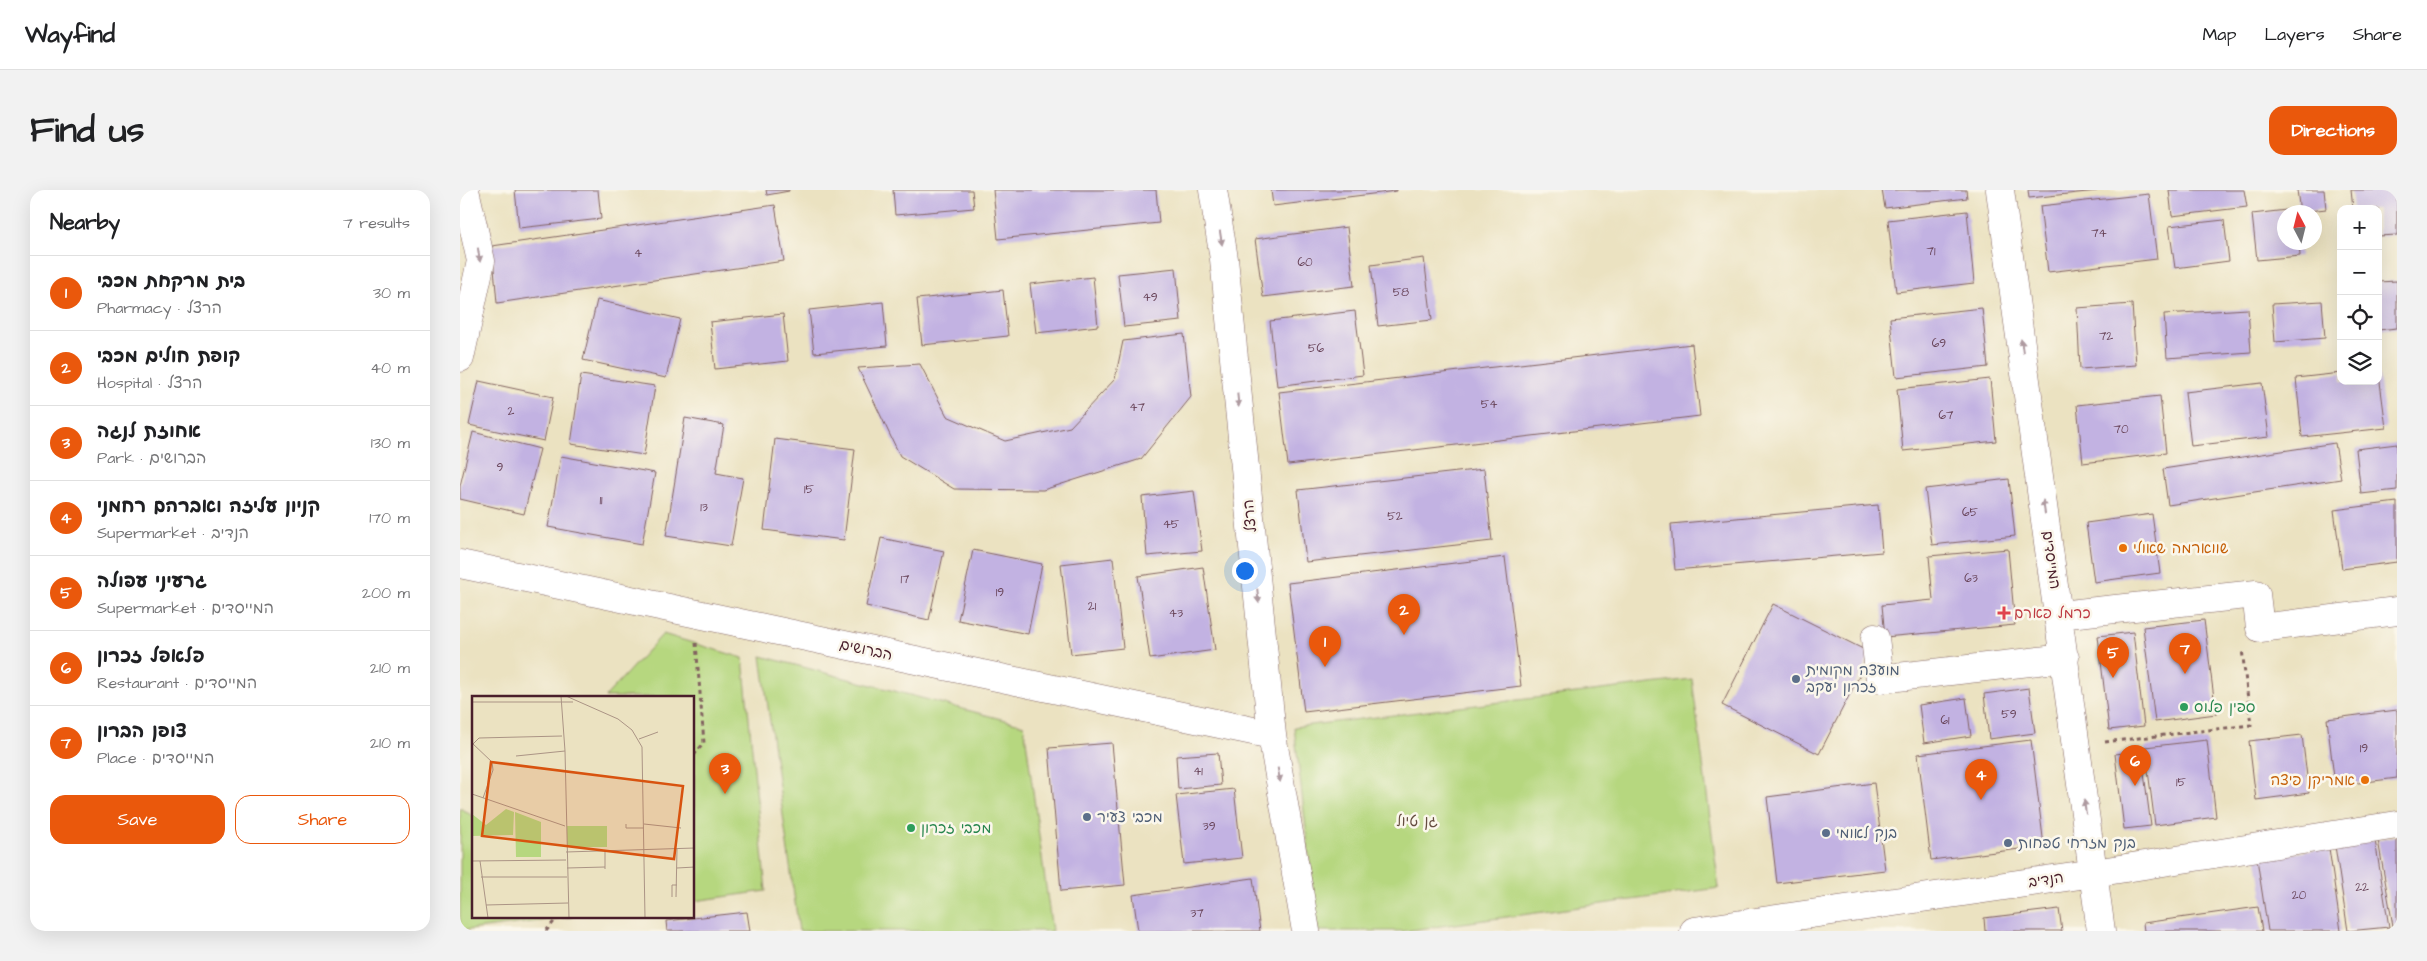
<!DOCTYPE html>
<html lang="en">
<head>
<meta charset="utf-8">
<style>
	:root { --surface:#fff; --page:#f2f2f2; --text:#202124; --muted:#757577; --line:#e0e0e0; --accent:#ea580c }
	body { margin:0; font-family:"Architects Daughter","Playpen Sans Hebrew",sans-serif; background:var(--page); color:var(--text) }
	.controls { position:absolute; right:15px; top:15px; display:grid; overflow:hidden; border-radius:10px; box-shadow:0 5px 20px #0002 }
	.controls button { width:45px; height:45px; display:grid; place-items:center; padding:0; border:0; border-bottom:1px solid var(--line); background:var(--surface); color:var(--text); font:25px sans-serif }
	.compass { position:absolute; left:1817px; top:15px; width:45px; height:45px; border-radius:50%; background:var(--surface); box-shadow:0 5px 20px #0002; rotate:353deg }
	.you { position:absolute; left:784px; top:380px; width:18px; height:18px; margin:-12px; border:4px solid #fff; border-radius:50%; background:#1a73e8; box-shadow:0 0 0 8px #1a73e833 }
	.badge { display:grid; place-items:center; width:32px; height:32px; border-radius:50%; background:var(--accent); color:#fff; font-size:16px; font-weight:700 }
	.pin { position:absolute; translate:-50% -41px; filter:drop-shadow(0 1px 2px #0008) }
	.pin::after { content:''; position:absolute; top:26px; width:18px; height:15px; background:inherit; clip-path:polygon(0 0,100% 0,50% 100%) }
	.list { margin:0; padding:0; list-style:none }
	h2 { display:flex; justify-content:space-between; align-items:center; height:65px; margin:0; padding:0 20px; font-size:21px }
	h2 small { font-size:16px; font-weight:400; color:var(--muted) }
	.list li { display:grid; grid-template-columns:32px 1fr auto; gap:15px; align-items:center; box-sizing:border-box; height:75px; padding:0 20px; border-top:1px solid var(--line) }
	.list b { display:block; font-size:19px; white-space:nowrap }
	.list p { margin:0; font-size:16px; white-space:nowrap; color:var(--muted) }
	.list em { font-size:16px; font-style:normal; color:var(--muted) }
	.actions { display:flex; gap:10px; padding:15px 20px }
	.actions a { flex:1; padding:11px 0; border:1px solid var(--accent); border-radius:15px; text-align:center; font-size:18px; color:var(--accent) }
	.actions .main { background:var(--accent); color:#fff }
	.icon { flex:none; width:28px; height:28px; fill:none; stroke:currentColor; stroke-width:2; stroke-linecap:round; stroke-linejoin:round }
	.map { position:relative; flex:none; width:1937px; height:741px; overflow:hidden; border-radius:15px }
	header { display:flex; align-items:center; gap:30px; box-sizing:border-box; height:70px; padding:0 25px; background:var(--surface); border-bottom:1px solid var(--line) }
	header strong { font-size:24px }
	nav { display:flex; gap:28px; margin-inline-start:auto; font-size:18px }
	.intro { display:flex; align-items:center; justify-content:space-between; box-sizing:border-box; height:120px; padding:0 30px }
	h1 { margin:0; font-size:35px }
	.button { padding:12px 22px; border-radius:15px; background:var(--accent); color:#fff; font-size:18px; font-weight:700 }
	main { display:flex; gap:30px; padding:0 30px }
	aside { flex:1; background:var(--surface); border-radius:15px; box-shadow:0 5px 20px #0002 }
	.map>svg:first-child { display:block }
	.green { fill:#b6d77f; stroke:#807b55 }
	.building { fill:#c2b2e2 }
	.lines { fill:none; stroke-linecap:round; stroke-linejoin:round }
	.minor-casing { stroke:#826360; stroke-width:29 }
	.path { stroke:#826360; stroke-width:3; stroke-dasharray:4 4; stroke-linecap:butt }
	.minor { stroke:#fff; stroke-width:28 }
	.oneway { fill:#ae9aa0 }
	.food-dot { fill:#e8710a; stroke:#fbf7ec; stroke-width:2 }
	.health-dot { fill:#e0444e; stroke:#fbf7ec; stroke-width:2 }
	.service-dot { fill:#5c6f8a; stroke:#fbf7ec; stroke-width:2 }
	.leisure-dot { fill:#2e9e5b; stroke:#fbf7ec; stroke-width:2 }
	.labels { text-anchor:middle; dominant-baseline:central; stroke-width:5; stroke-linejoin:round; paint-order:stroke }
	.number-label { font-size:12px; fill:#684459 }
	.street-label { font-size:15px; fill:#4a1f2b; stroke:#fbf7ec }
	.food-label { font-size:15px; fill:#c56008; stroke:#fbf7ec; text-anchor:start }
	.health-label { font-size:15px; fill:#be3a42; stroke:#fbf7ec; text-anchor:start }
	.service-label { font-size:15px; fill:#4e5e75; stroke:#fbf7ec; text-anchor:start }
	.leisure-label { font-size:15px; fill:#27864d; stroke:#fbf7ec; text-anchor:start }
	.park-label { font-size:15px; fill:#654d40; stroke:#fbf7ec }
	.inset-road { fill:none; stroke:#ab9485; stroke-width:1 }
	.view { fill:#d8530f; fill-opacity:0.15; stroke:#d8530f; stroke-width:2.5 }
	.inset-edge { fill:none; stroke:#4a1f2b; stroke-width:2.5 }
</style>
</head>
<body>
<header>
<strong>Wayfind</strong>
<nav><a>Map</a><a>Layers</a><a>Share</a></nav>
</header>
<div class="intro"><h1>Find us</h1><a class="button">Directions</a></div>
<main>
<aside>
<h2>Nearby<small>7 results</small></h2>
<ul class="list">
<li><span class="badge">1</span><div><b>בית מרקחת מכבי</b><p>Pharmacy · הרצל</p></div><em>30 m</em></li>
<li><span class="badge">2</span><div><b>קופת חולים מכבי</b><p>Hospital · הרצל</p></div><em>40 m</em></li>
<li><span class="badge">3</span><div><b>אחוזת לנגה</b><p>Park · הברושים</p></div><em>130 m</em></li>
<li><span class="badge">4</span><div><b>קניון עליזה ואברהם רחמני</b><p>Supermarket · הנדיב</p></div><em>170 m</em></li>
<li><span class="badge">5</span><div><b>גרעיני עפולה</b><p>Supermarket · המייסדים</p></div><em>200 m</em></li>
<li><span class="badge">6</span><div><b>פלאפל זכרון</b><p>Restaurant · המייסדים</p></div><em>210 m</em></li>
<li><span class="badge">7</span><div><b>צופן הברון</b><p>Place · המייסדים</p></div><em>210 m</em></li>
</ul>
<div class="actions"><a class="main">Save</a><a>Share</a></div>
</aside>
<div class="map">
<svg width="1937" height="741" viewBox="0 0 1937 741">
	<rect width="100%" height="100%" fill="#fbf7ec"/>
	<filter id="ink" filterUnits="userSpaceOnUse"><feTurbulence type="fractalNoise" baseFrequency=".02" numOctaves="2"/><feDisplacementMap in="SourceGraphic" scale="10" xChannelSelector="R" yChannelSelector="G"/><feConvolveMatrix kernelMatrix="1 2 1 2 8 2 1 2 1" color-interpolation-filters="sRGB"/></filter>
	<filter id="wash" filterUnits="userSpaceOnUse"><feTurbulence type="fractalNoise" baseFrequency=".0096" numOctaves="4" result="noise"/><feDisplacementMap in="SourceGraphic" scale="20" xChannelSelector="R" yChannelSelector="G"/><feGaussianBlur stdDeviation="1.12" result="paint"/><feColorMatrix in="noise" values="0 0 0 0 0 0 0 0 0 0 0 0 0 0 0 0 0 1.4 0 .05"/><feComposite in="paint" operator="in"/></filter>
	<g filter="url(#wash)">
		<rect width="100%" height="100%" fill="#ebe2c1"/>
		<path class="green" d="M203,444L283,468L306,701L234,711V507H145Z
			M301,466L564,535L592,741H339Z
			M1232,489L1259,698L944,741H858L834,537Z
			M0,618L14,627V727H112L0,741Z"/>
		<g id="blocks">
			<path class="building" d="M55,0H138L141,29L59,38Z
				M306,0H329V1L307,5Z
				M433,0H512L514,18L435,25Z
				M533,0H696L699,33L538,49Z
				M811,0H937V1L813,16Z
				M1422,0H1506L1507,8L1425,18Z
				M1568,0H1637V1L1569,8Z
				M1709,0H1784L1787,17L1712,26Z
				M1837,0H1864L1866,19L1840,22Z
				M1891,0H1937V45L1918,46V19H1893Z
				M1689,4L1697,69L1588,82L1580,16Z
				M315,15L324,71L37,113L32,56Z
				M1835,19L1836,22H1824V52H1839L1840,66L1797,70L1792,24Z
				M1507,21L1514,93L1436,102L1428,30Z
				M1764,30L1769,71L1715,78L1709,36Z
				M887,37L894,96L803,107L795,49Z
				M964,68L972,130L918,136L911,75Z
				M716,78L721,131L664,137L658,84Z
				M633,87L638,136L576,143L570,94Z
				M1937,91V138L1918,140V92Z
				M543,100L548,146L462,155L457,109Z
				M137,110L220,129L206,188L123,170Z
				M1862,111L1865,148L1815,152L1812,114Z
				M423,112L427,156L354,163L349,120Z
				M1672,114L1676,175L1620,179L1617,118Z
				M1522,118L1528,177L1436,187L1430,128Z
				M1788,119L1791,162L1707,168L1704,124Z
				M895,121L903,185L817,196L810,131Z
				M323,124L328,171L255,179L250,132Z
				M724,144L731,207L681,269L583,300L494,299L440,266L398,178L460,174L487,226L545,251L610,237L655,189L663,151Z
				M1232,154L1240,226L828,275L819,202Z
				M1918,177L1926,238L1842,247L1836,188L1881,183V191H1918Z
				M121,185L195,196L184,265L111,254Z
				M1530,189L1536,251L1443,261L1437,199Z
				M19,191L93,207L84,251L9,235Z
				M1802,193L1809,247L1731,256L1725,202Z
				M1700,206L1706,263L1623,273L1617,215Z
				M225,228L264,235L256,283L283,288L271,356L206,346Z
				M13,242L80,259L64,324L0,309V296Z
				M315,249L395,259L384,350L304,340Z
				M1875,253L1881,289L1708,315L1703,279Z
				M1937,254V300L1901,304L1896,259Z
				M101,266L195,283L182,354L88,337Z
				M1024,279L1032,351L846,372L838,300Z
				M1549,289L1555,346L1472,355L1465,299Z
				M734,301L742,361L687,366L682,307Z
				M1937,312V372L1882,379L1874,320Z
				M1418,315L1422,362L1215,380L1211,334Z
				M1692,324L1700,383L1634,392L1626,333Z
				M421,348L484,361L469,430L406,416Z
				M1548,359L1555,435L1425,447L1422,415L1473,410L1469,366Z
				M513,360L582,374L568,444L498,430Z
				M1045,367L1061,496L844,522L828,393Z
				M653,368L663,458L611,464L601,374Z
				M743,377L755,460L690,469L678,386Z
				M1313,414L1411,463L1359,564L1262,515Z
				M1744,430L1756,524L1695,532L1683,437Z
				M1673,442L1684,536L1649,540L1638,446Z
				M1569,498L1575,543L1529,549L1524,504Z
				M1506,508L1511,546L1464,553L1459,515Z
				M1937,520V588L1875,596L1867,529Z
				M1842,545L1849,603L1796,610L1789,551Z
				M1571,550L1584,656L1471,670L1458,564Z
				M1747,550L1756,627L1695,635L1685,557Z
				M652,553L665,695L601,701L589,558Z
				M1681,561L1691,636L1664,639L1655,564Z
				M758,563L761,595L718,599L716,566Z
				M1414,593L1425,680L1317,693L1307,607Z
				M774,599L782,668L724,674L716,605Z
				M1937,647V735L1933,736L1918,650Z
				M1915,650L1929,737L1888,741L1875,656Z
				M1869,658L1881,741H1808L1797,669Z
				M793,688L800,741H678L673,705Z
				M1798,717L1802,741H1684L1683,733Z
				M1599,719L1602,741H1525L1524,728Z
				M287,722L290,741H207L206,731Z"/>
		</g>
	</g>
	<g filter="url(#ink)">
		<use href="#blocks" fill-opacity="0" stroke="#826360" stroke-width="1"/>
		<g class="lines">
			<defs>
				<path id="minor" d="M753,0L764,69L812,545L846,741
					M1540,0L1641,741
					M0,168L21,71L5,0
					M0,374L812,545
					M1599,425L1796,404L1800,438L1937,421
					M1415,448L1420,489L1605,468
					M1234,741L1634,683L1937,635"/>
			</defs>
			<use href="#minor" class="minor-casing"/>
			<path class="path" d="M1645,552L1791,535L1782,459
				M234,565L244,553L236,453
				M86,741L98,727"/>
			<use href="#minor" class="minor"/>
		</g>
		<defs><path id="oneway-solid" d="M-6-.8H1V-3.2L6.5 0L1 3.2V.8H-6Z" transform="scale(1.25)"/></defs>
		<g class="oneway">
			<use href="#oneway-solid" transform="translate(761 48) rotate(81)"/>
			<use href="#oneway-solid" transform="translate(19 65) rotate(81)"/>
			<use href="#oneway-solid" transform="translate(1562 156) rotate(-98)"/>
			<use href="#oneway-solid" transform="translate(778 210) rotate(84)"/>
			<use href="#oneway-solid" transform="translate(1584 317) rotate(-98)"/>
			<use href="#oneway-solid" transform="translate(798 406) rotate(84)"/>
			<use href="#oneway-solid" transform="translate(819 585) rotate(80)"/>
			<use href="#oneway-solid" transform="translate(1625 617) rotate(-98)"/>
		</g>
	</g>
	<g class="food-dot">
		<circle cx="1663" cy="358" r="5"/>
		<circle cx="1905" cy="590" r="5"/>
	</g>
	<path class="health-dot" d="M1541.5 415.5h5v5h5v5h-5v5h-5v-5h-5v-5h5z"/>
	<g class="service-dot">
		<circle cx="1336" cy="489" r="5"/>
		<circle cx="627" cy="627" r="5"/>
		<circle cx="1366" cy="643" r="5"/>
		<circle cx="1548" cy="653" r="5"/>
	</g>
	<g class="leisure-dot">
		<circle cx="1724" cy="517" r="5"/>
		<circle cx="451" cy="638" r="5"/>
	</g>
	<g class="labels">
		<g class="number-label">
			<text x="1639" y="43">74</text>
			<text x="1471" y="61">71</text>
			<text x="178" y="63">4</text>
			<text x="845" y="72">60</text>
			<text x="941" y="102">58</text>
			<text x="690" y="107">49</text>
			<text x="1646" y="146">72</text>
			<text x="1479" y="153">69</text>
			<text x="856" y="158">56</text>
			<text x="1029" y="214">54</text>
			<text x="677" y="217">47</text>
			<text x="51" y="221">2</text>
			<text x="1486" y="225">67</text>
			<text x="1661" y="239">70</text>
			<text x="40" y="277">9</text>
			<text x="349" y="299">15</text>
			<text x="141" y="310">11</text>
			<text x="244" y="317">13</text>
			<text x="1510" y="322">65</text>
			<text x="935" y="326">52</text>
			<text x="711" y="334">45</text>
			<text x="1511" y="388">63</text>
			<text x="445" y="389">17</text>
			<text x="540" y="402">19</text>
			<text x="632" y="416">21</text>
			<text x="716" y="423">43</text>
			<text x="1549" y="524">59</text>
			<text x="1485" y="530">61</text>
			<text x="1904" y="558">19</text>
			<text x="738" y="581">41</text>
			<text x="1721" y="592">15</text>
			<text x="749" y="636">39</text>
			<text x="1902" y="697">22</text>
			<text x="1839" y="705">20</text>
			<text x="737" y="723">37</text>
		</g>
		<g class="street-label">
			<text transform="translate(790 326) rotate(-96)">הרצל</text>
			<text transform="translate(1591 370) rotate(82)">המייסדים</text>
			<text transform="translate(406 460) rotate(12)">הברושים</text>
			<text transform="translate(1586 690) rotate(-8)">הנדיב</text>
		</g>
		<g class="food-label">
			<text x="1673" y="358">שווארמה שאולי</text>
			<text x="1895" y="590" text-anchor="end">אמריקן פיצה</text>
		</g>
		<g class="health-label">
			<text x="1554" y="423">כרמל פארם</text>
		</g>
		<g class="service-label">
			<text x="1346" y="480">מועצה מקומית<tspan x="1346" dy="17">זכרון יעקב</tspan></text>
			<text x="637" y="627">מכבי צעיר</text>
			<text x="1376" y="643">בנק לאומי</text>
			<text x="1558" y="653">בנק מזרחי טפחות</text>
		</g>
		<g class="leisure-label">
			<text x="1734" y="517">ספין פלוס</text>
			<text x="461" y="638">מכבי זכרון</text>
		</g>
		<g class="park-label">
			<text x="957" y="631">גן טיול</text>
		</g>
	</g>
	<g transform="translate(12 506)">
		<rect width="222" height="222" fill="#ebe2c1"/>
		<path d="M34,113L42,116L41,139L0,140V118L14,129ZM43,116L69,126V161H44ZM95,130H135V151H95Z" fill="#b6d77f"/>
		<path class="inset-road" d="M89,0L93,55L97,222M94,0L146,23L160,34L170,51L173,222M0,6H101M167,43L186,36M0,47L20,66L21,74L11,102M1,48L7,42L90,40M44,60L93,55M0,98L93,130M154,128V132H172M172,128L209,132M94,156L223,152M0,165L94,164M8,165L16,222M95,172L133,171M205,172L223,171M133,173V155M9,181H95M200,201V189H205M204,201L205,153M14,209L96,207"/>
		<path class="view" d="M19,66L211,90L202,163L10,140Z"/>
		<rect width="222" height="222" class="inset-edge"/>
	</g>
</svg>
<div class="controls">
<button>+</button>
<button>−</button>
<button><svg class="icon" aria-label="locate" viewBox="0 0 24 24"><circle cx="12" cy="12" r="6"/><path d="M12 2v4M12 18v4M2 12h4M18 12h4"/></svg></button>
<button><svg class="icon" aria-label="layers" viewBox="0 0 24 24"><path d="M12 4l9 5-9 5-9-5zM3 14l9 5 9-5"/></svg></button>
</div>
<svg class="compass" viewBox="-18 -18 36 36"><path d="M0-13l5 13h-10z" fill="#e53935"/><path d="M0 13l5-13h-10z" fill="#757577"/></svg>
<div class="you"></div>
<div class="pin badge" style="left:865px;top:477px">1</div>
<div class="pin badge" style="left:944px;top:445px">2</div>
<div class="pin badge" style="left:265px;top:604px">3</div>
<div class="pin badge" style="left:1521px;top:610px">4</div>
<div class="pin badge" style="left:1653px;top:488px">5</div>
<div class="pin badge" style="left:1675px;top:596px">6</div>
<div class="pin badge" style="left:1725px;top:484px">7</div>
</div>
</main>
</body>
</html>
